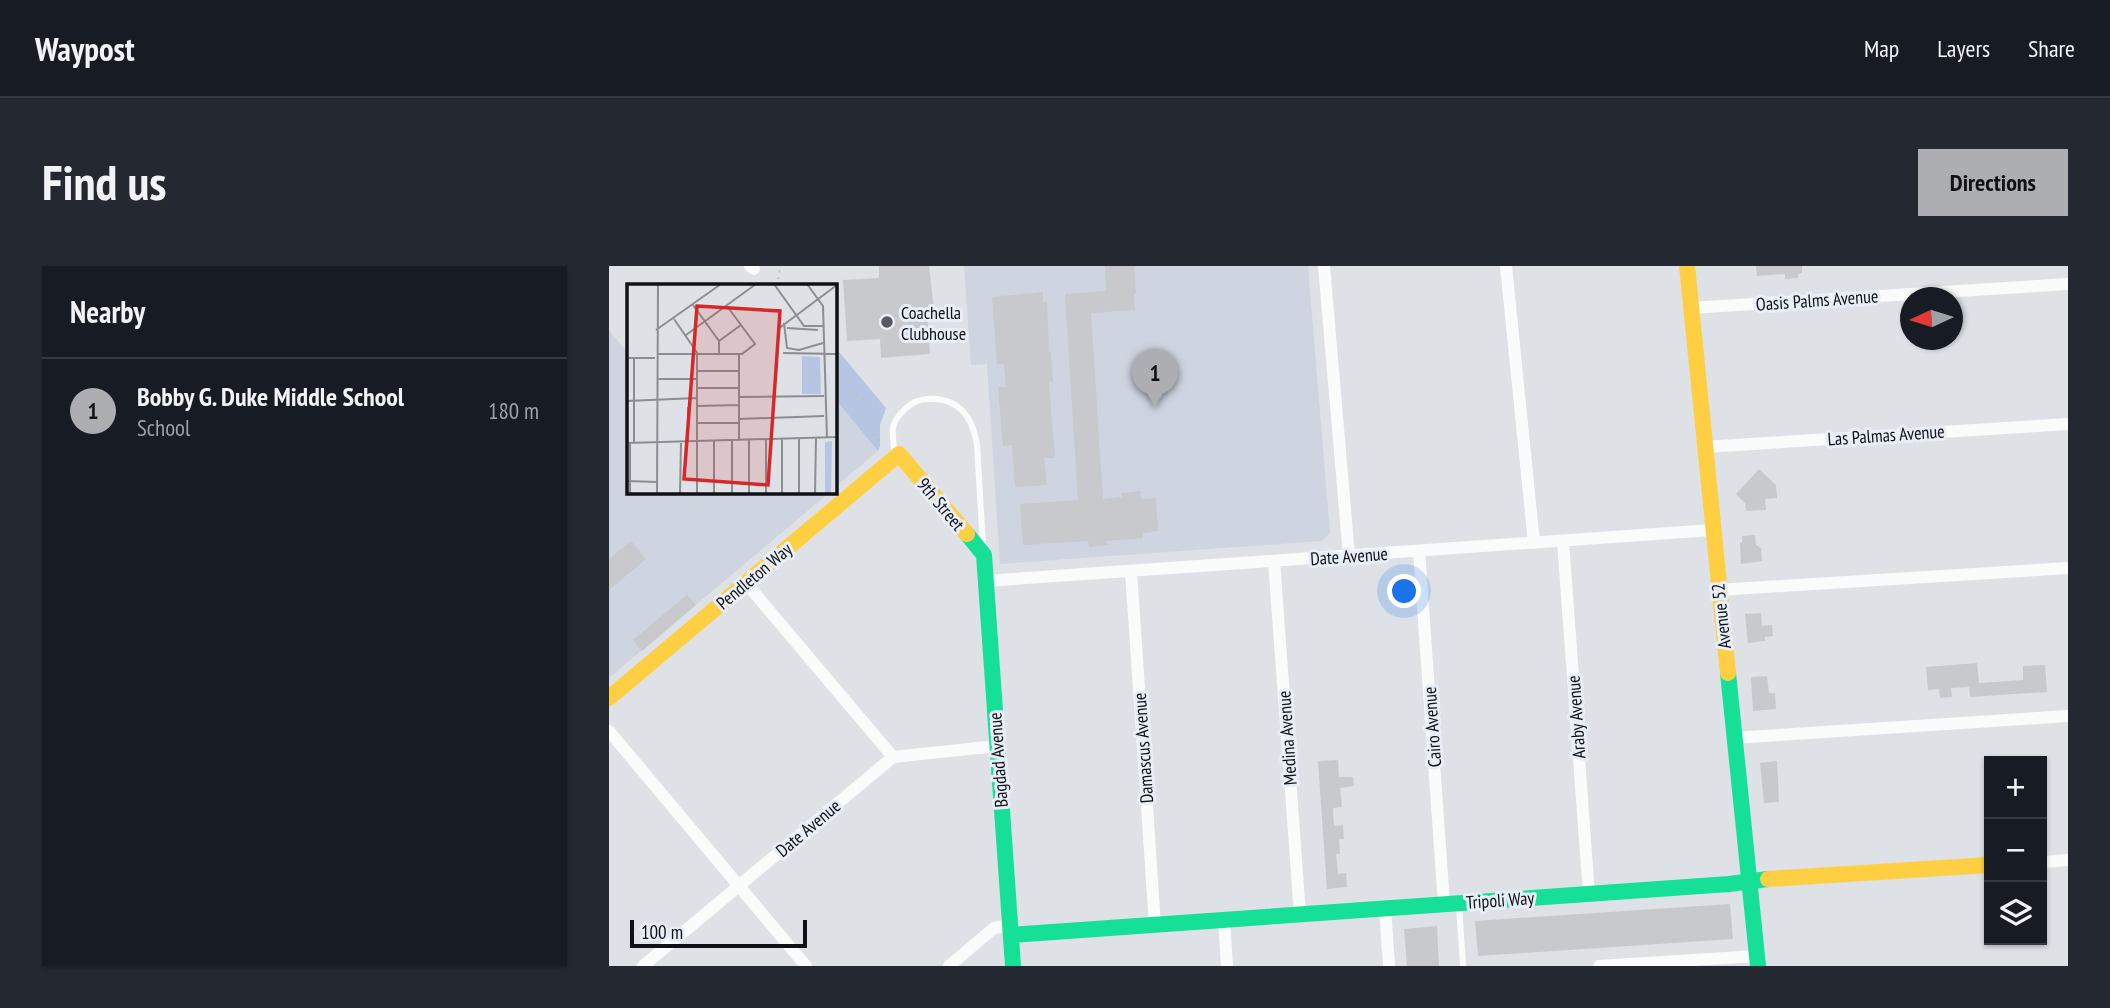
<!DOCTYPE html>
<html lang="en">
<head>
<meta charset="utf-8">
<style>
	:root { --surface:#171b24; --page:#242831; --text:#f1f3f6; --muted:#9ea1a6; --line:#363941; --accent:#acaeb2 }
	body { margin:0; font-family:"PT Sans Narrow",sans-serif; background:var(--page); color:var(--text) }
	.controls { position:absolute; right:21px; bottom:21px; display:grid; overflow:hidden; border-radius:0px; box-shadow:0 2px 5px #0004 }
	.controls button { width:63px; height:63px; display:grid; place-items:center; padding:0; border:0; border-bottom:2px solid var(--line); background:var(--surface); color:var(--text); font:35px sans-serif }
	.compass { position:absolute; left:1291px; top:21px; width:63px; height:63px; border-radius:50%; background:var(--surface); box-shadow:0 2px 5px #0004; rotate:266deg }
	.scale { position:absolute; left:21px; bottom:18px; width:177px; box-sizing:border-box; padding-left:7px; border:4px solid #0f1114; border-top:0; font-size:19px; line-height:24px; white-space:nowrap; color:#0f1114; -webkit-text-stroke:5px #e8eef8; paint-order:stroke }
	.you { position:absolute; left:796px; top:326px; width:24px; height:24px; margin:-18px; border:5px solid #fff; border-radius:50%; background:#1a73e8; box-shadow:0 0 0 10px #1a73e833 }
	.badge { display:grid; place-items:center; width:46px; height:46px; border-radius:50%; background:var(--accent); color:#111; font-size:23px; font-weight:700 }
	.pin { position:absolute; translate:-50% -58px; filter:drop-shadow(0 2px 4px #0008) }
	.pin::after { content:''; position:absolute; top:37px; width:24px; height:21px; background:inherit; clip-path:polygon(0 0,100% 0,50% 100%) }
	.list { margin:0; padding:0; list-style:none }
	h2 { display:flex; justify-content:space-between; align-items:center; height:91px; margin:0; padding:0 28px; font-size:30px }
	h2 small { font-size:23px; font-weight:400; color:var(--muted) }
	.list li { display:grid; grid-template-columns:46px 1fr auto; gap:21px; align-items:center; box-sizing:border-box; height:105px; padding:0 28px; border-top:2px solid var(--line) }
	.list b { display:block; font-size:26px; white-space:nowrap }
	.list p { margin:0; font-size:23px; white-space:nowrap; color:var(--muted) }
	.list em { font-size:23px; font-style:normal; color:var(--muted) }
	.icon { flex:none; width:38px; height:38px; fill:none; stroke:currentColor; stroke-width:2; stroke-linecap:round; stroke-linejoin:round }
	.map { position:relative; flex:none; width:1459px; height:700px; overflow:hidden; border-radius:0px }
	header { display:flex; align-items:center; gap:42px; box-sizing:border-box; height:98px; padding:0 35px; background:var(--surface); border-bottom:2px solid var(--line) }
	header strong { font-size:33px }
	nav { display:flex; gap:38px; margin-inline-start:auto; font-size:24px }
	.intro { display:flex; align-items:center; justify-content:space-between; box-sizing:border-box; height:168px; padding:0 42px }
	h1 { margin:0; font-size:49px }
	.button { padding:18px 32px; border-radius:0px; background:var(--accent); color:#111; font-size:24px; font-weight:700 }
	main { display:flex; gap:42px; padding:0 42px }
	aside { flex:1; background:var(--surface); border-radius:0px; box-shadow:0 2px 5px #0004 }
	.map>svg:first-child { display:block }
	.built { fill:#ced5e0 }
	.green { fill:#b6c6e2 }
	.building { fill:#c7c9cd }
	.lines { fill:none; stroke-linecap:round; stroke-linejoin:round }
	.path { stroke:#bfc0c1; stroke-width:2; stroke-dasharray:2 5; stroke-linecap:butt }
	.lane { stroke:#fafbfb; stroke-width:6 }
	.street { stroke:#fafbfb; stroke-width:12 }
	.fast { stroke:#16e098; stroke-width:16 }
	.slow { stroke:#ffcf43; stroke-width:16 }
	.poi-dot { fill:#575a5e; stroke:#e8eef8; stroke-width:2.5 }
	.labels { text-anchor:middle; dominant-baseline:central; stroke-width:6; stroke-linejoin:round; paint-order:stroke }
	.street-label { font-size:18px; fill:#0f1114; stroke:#e8eef8 }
	.poi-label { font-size:18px; fill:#0f1114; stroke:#e8eef8; text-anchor:start }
	.inset-road { fill:none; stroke:#8b8e92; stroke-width:2 }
	.view { fill:#d62828; fill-opacity:0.15; stroke:#d62828; stroke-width:3.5 }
	.inset-edge { fill:none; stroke:#0f1114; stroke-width:3.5 }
</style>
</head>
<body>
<header>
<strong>Waypost</strong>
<nav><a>Map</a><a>Layers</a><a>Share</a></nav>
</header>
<div class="intro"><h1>Find us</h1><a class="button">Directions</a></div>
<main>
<aside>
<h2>Nearby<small></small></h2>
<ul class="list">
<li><span class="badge">1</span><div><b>Bobby G. Duke Middle School</b><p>School</p></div><em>180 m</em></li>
</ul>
</aside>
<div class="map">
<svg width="1459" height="700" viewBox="0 0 1459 700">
	<rect width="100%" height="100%" fill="#dee2e6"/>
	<path class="built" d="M355,0H699L721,267L713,275L391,298L378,98L362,99Z
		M0,64L19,87V226H221L0,412Z
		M226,133L269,185L226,221Z"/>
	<path class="green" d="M226,81L277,142L271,159V180L269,185L226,133Z"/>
	<path class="building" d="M270,0H320L325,43L318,44L321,88L272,92L271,73L238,75L234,14L270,12Z
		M496,0H525L527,28H525L526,44L482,47L494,233L513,231L512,227L531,225L532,233L547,232L549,265L534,267V272L498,275L499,279L480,281L479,275L414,279L411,238L469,234L456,28L497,25Z
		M1147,0H1193V7L1189,8V12L1176,13V8L1148,10Z
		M434,26V36H438L440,86H442L444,115L440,116L446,192H435L438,219L406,221L403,179L394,180L389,121H397L395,98H388L383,31Z
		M1150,203L1167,219L1168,232L1156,233L1157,244L1137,245L1136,237L1127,228Z
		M1146,269L1147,279L1152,282L1153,295L1132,298L1131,277L1133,276V270Z
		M22,275L37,293L0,324V293Z
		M78,329L87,339L33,385L24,374Z
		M1152,347L1153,360L1163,359L1164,370L1156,371V375L1139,377L1136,348Z
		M1368,397L1370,417L1414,414V400L1436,399L1438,426L1361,431L1360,421L1342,422L1343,431L1331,432L1330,423L1319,424L1317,401Z
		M1158,410L1160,427H1166L1167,443L1144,445L1142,411Z
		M729,494L730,511H744L745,520L731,522L733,541L724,542L725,560L734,559L735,573H730L731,588H727L729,608L737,607L738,621L718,623L709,495Z
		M1168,495L1170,536L1155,537L1151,497Z
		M1121,638L1124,673L869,690L866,655Z
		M828,660L830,700H798L795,663Z"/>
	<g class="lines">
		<path class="path" d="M165,19L170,11L171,0
			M226,110L240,124L265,170L271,175
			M241,125L277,145"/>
		<path class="lane" d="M288,187L285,184C285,177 283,168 284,161C285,155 292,147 296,143C314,126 346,131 359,152C364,160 366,168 368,178L374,280
			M850,639L854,700"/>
		<path class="street" d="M141,0L145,3
			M715,0L740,290
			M897,0L925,277
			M1082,42L1459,18
			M1095,181L1459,158
			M954,275L980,628
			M810,285L835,638
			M665,295L691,648
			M522,305L546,659
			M376,315L1103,264
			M137,317L284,491
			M1109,324L1459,302
			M0,465L197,700
			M1124,472L1459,450
			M1433,596L1459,594
			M776,642L780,700
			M615,654L618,700
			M34,700L284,491L388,480
			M340,700L385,662L401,659
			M990,700L1148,690"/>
		<path class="fast" d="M358,268L375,289L404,700
			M1119,407L1149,700
			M402,669L1120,618L1159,613"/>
		<path class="slow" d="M1078,0L1119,407
			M0,432L290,188L358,268
			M1159,613L1380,599"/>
	</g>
	<circle class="poi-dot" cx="278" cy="56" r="7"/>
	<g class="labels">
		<g class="street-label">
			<text transform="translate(1208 34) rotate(-4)">Oasis Palms Avenue</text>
			<text transform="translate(1277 169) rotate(-4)">Las Palmas Avenue</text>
			<text transform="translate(332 238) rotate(50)">9th Street</text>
			<text transform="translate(740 290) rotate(-4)">Date Avenue</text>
			<text transform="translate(145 310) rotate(-40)">Pendleton Way</text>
			<text transform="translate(1112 350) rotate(-96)">Avenue 52</text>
			<text transform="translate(967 451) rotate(-94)">Araby Avenue</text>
			<text transform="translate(823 461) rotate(-94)">Cairo Avenue</text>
			<text transform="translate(678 472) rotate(-94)">Medina Avenue</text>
			<text transform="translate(534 482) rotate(-94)">Damascus Avenue</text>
			<text transform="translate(389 494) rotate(-94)">Bagdad Avenue</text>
			<text transform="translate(199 562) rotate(-40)">Date Avenue</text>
			<text transform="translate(891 634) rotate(-4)">Tripoli Way</text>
		</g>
		<g class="poi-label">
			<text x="292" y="46">Coachella<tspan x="292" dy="21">Clubhouse</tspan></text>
		</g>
	</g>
	<g transform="translate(18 18)">
		<rect width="210" height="210" fill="#dee2e6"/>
		<path d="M175,72L193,73L194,110H175ZM205,157L204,210H198V158Z" fill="#b6c6e2"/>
		<path class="inset-road" d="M147,0L177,42H196M180,0L196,22L200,154M66,21L92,57V70M47,35L71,70M157,39L160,64L172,66L196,59M160,44L191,46M151,45L210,1M29,46L94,0M59,51L129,0M92,57L114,41M156,69L210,70M31,70H115L128,60L100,22M70,70V210M112,70V156M0,74H28M70,87H112M30,95H70M70,104H112M112,113L197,112M0,117L70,114M70,122L112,121M112,135L197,132M70,139H112M61,157V123M0,159L210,153M3,159V210M7,159V74M0,197L30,198M30,210L31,0M53,210L54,159M87,210V157M105,210V157M122,210V156M139,210V156M155,210V155M172,210V155M188,210L189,154"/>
		<path class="view" d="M70,22L153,27L141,201L57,195Z"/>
		<rect width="210" height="210" class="inset-edge"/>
	</g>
</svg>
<div class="controls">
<button>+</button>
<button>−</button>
<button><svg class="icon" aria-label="layers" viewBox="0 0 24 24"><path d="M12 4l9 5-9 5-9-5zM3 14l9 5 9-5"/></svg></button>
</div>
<svg class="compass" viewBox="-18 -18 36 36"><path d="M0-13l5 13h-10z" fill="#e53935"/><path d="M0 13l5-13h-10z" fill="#9ea1a6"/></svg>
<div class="scale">100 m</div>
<div class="you"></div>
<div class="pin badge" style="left:546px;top:141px">1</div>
</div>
</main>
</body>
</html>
